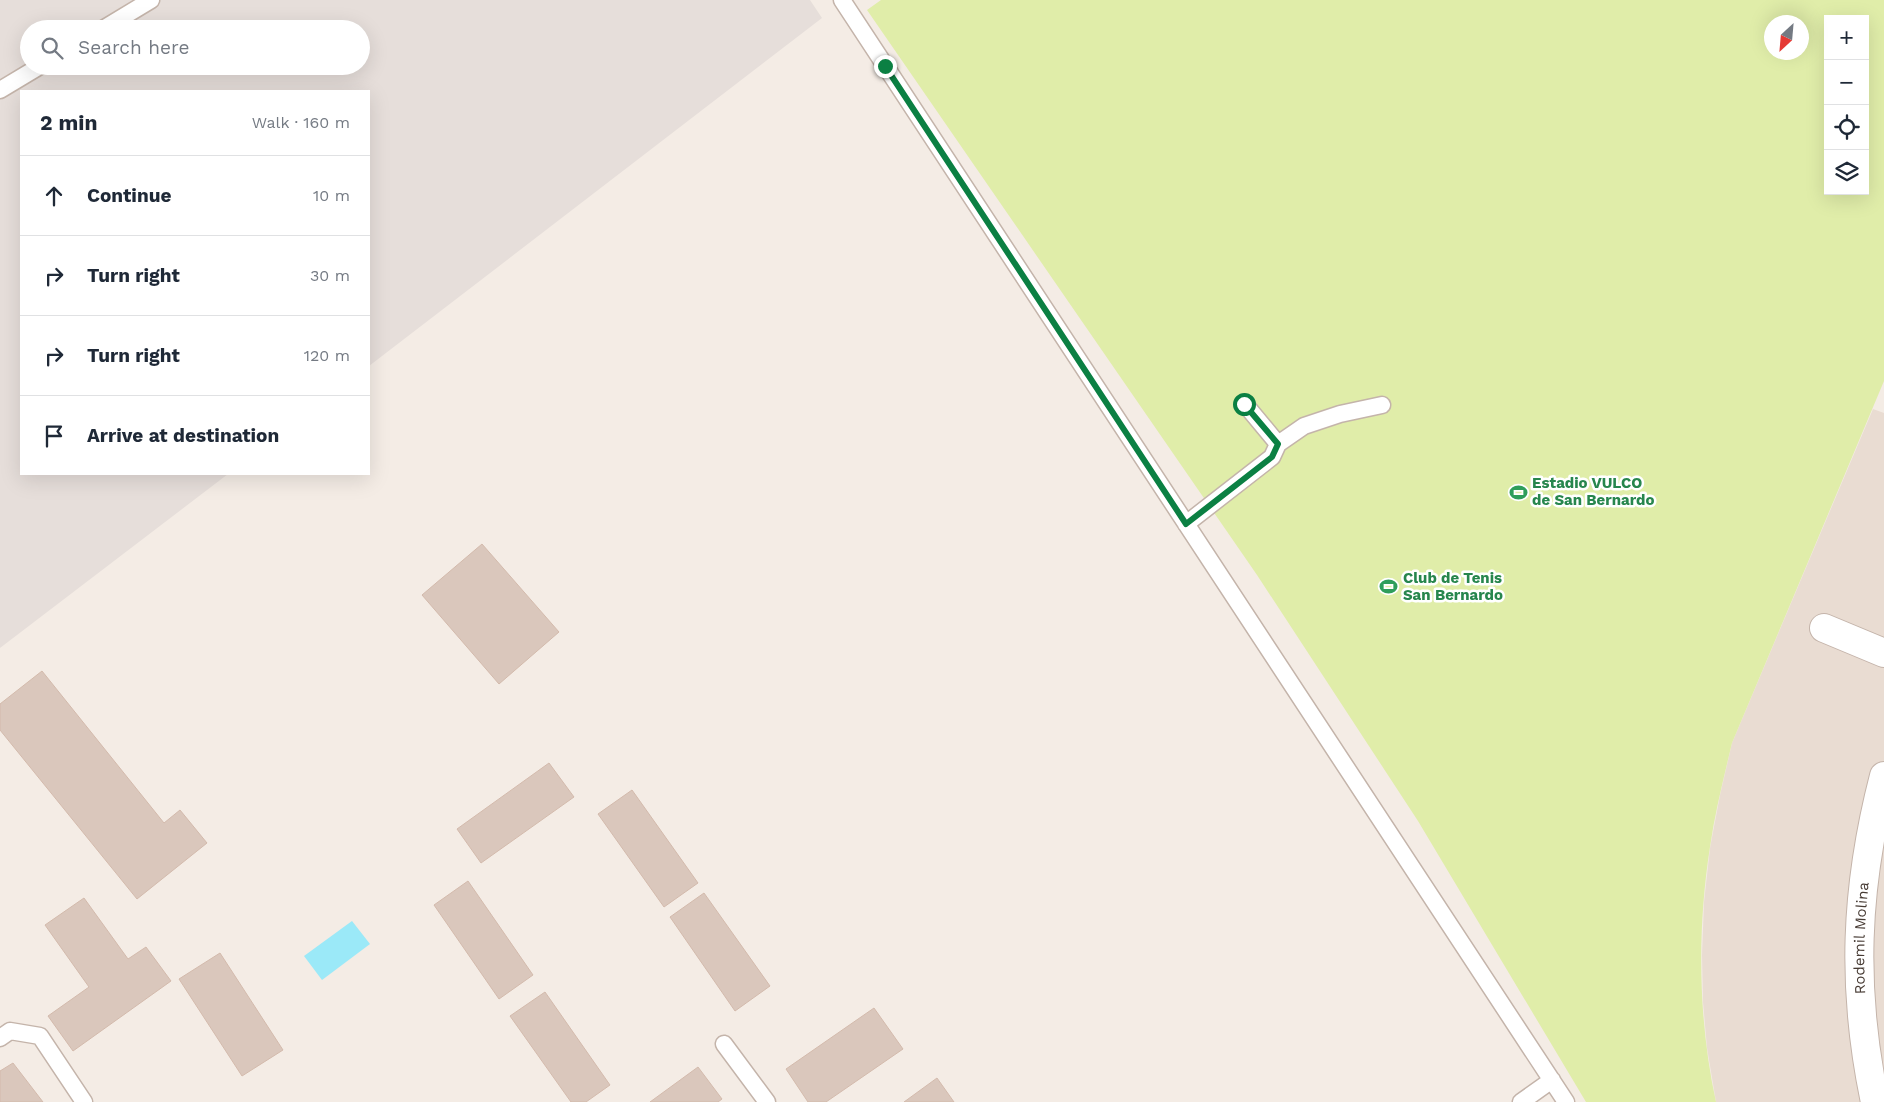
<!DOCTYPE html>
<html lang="en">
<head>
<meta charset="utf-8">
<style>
	:root { --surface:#fff; --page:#f2f2f3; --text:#1f2937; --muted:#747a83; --line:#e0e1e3 }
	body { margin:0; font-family:"Work Sans",sans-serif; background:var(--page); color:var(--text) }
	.controls { position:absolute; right:15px; top:15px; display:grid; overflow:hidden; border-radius:0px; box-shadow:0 5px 20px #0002 }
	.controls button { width:45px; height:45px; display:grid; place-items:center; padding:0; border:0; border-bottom:1px solid var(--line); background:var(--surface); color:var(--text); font:25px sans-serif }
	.compass { position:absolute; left:1764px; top:15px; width:45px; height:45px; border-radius:50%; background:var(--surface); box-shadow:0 5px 20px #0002; rotate:206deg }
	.stop { position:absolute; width:15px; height:15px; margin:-11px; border:4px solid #0b8043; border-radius:50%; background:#fff }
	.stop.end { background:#0b8043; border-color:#fff; box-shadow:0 1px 5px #0008 }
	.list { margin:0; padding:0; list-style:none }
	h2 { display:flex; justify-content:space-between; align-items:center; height:65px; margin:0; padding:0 20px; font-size:21px }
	h2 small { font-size:16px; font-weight:400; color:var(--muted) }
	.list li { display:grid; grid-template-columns:32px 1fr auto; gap:15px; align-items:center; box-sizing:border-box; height:80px; padding:0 20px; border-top:1px solid var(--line) }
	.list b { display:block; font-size:19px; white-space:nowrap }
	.list em { font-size:16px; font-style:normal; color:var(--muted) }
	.icon { flex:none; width:28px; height:28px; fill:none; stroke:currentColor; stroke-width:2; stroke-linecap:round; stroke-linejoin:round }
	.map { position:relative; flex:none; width:1884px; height:1102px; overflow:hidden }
	.search { position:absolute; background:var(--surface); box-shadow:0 5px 20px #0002; left:20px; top:20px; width:350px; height:55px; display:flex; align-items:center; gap:12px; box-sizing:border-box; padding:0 18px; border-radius:28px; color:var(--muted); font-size:19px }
	.panel { position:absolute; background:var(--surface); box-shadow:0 5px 20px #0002; left:20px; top:90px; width:350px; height:385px; border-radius:0px }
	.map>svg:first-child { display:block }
	.residential { fill:#e9dcd2 }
	.industrial { fill:#e6deda; fill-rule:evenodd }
	.green { fill:#e0eda9; fill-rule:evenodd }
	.water { fill:#9be9f8 }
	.building { fill:#dac7bc; stroke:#d3baac }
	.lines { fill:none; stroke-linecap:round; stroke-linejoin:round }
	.service-casing { stroke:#c4b4aa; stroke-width:19 }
	.minor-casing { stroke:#c4b4aa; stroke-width:30 }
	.service { stroke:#fff; stroke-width:16 }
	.minor { stroke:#fff; stroke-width:28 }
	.route { stroke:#0b8043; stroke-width:6 }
	.labels { text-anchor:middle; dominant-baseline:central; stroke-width:5; stroke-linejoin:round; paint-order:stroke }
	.leisure-label { font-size:15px; font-weight:bold; fill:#27864d; stroke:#fff; text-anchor:start }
	.street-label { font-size:15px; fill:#473b34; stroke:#fff }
</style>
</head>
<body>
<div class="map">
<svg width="1884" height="1102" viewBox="0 0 1884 1102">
	<rect width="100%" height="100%" fill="#f4ece5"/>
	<path class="residential" d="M1873,409L1884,413V1102H1716L1707,1048L1703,1002L1702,955L1704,902L1710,848L1720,795L1732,743Z"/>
	<path class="industrial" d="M0,0H810L822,18L369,366V91H21V474H228L0,648ZM29,29H361V66H29Z"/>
	<path class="green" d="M881,0H1884V381L1732,743C1724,777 1715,812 1710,847C1697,930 1698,1020 1716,1102H1586L1418,821L1257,575L867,10ZM1828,19H1865V191H1828ZM1772,22H1802V52H1772Z"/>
	<path class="water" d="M352,921L370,944L322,980L304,956Z"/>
	<path class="building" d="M482,544L559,632L499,684L422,595Z
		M42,671L164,823L180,810L207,843L137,899L0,730V704Z
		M549,763L574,797L481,863L457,829Z
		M632,790L698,883L664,907L598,814Z
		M468,881L533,975L499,999L434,905Z
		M704,893L770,986L735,1011L670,917Z
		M84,898L128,959L146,947L171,981L73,1051L48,1016L89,987L45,925Z
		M220,953L283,1050L242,1076L179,979Z
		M545,992L610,1085L586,1102H571L510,1016Z
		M874,1008L903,1049L826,1102H808L786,1069Z
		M13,1063L43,1102H0V1071Z
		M698,1067L722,1099L718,1102H650Z
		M937,1078L954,1102H904Z"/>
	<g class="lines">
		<defs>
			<path id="service" d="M842,0L1566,1102
				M103,29L151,0
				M0,90L40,66
				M1278,444L1304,426L1340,414L1382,405
				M1186,524L1272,457L1278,444L1244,403
				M0,1038L10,1031L40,1036L84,1102
				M724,1044L767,1102
				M1521,1102L1552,1080"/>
			<g id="minor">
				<path d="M1824,628L1884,653"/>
				<path id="s1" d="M1875,1102C1851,988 1855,888 1884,776"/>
			</g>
		</defs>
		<use href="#service" class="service-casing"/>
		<use href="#minor" class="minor-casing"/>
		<use href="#service" class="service"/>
		<use href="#minor" class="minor"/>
	</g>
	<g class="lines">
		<path class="route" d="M885,66L1186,524L1272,457L1278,444L1244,404"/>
	</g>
	<defs>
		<symbol id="stadium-bare" viewBox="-9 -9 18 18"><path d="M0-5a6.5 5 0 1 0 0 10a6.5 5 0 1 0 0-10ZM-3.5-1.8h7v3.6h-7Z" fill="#2e9e5b" stroke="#fff" stroke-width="2.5" paint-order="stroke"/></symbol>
	</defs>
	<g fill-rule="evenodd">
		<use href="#stadium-bare" x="1506" y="480" width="25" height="25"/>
		<use href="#stadium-bare" x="1376" y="574" width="25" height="25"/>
	</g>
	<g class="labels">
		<g class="leisure-label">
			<text x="1532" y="483">Estadio VULCO<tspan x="1532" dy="17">de San Bernardo</tspan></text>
			<text x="1403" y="578">Club de Tenis<tspan x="1403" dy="17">San Bernardo</tspan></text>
		</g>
		<g class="street-label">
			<text stroke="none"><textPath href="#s1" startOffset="165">Rodemil Molina</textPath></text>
		</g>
	</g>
</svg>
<div class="controls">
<button>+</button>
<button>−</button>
<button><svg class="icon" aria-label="locate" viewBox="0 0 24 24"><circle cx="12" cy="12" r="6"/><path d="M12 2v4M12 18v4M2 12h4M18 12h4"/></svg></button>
<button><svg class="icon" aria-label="layers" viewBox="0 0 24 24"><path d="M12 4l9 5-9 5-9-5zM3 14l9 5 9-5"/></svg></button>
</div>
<svg class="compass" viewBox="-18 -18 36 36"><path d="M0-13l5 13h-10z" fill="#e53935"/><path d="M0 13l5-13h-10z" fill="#747a83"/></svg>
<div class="stop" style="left:1244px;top:404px"></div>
<div class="stop end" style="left:885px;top:66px"></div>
<div class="search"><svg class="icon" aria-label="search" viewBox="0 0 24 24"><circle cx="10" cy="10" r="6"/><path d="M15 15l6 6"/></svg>Search here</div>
<section class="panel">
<h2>2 min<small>Walk · 160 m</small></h2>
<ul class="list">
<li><svg class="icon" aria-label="ahead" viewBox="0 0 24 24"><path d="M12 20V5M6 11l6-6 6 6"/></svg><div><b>Continue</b></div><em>10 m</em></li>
<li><svg class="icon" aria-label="right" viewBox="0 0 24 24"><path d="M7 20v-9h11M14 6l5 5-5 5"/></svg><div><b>Turn right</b></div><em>30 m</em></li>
<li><svg class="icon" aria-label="right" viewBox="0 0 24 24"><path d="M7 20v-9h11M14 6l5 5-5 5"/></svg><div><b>Turn right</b></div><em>120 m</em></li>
<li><svg class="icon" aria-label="arrive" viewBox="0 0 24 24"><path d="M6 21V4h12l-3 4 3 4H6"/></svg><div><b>Arrive at destination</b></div></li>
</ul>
</section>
</div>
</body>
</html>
